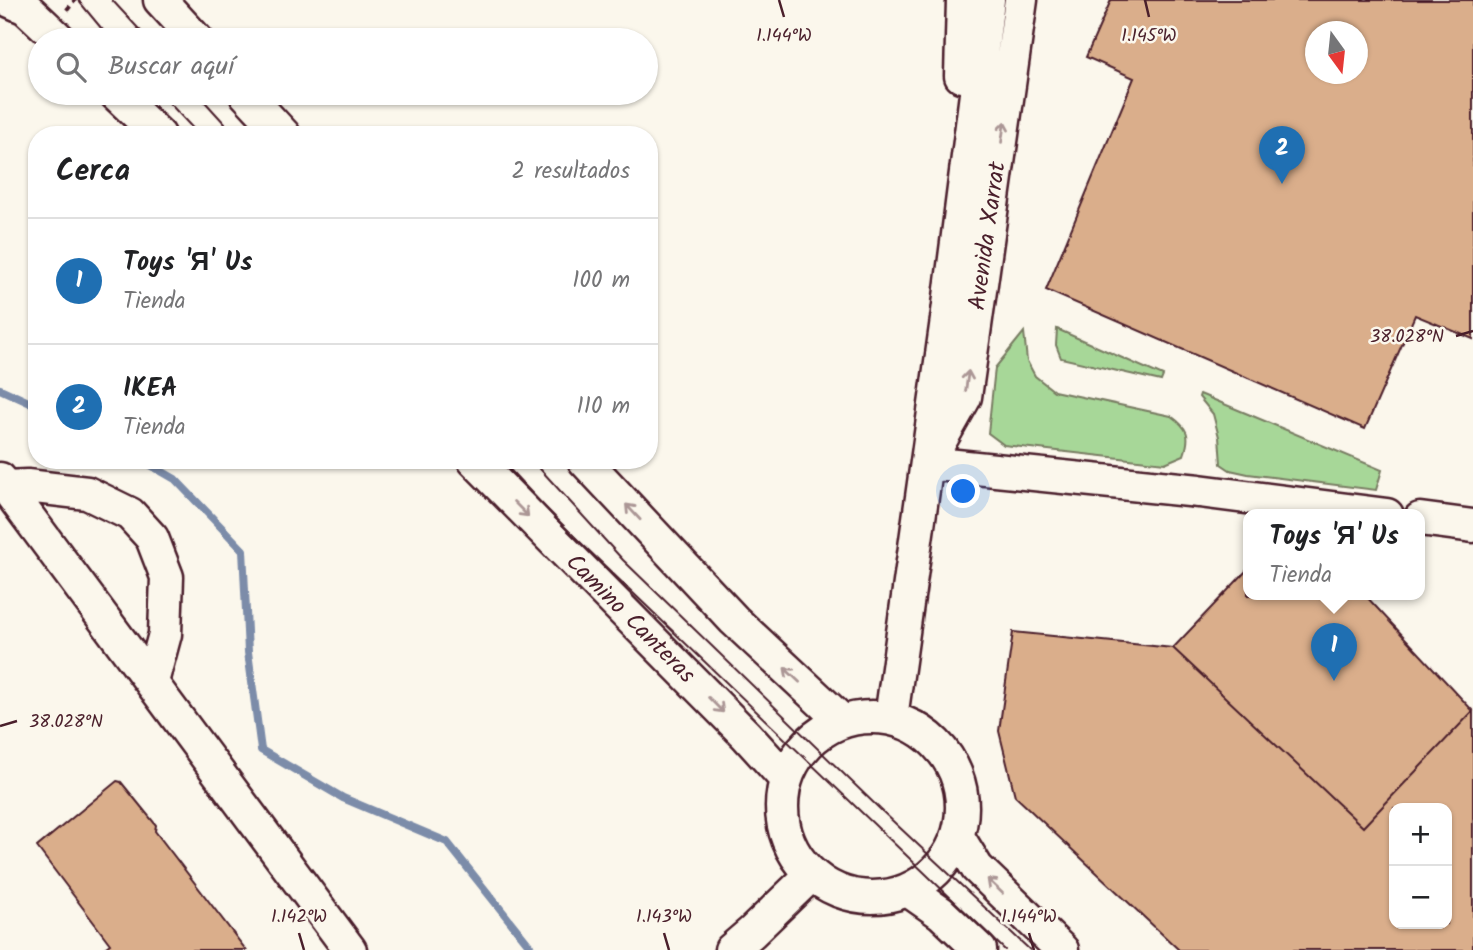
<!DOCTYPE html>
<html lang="es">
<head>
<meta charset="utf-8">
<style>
	:root { --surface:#fff; --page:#f2f2f2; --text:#202124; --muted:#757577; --line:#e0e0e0; --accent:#1f6fb2 }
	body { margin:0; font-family:Kalam,sans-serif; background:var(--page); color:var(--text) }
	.controls { position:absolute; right:21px; bottom:21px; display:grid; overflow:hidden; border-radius:14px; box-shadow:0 2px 5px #0004 }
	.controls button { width:63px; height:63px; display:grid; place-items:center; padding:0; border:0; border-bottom:2px solid var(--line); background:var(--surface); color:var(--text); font:35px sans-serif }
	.compass { position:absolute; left:1305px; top:21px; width:63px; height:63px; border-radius:50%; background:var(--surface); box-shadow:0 2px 5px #0004; rotate:165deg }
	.you { position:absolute; left:964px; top:492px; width:24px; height:24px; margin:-18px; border:5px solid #fff; border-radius:50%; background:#1a73e8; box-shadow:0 0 0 10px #1a73e833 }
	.badge { display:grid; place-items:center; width:46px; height:46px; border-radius:50%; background:var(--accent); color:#fff; font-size:23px; font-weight:700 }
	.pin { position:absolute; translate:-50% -58px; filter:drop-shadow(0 2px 4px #0008) }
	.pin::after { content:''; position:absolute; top:37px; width:24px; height:21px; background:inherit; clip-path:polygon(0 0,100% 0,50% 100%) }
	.popup { position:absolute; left:1243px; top:509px; width:182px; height:91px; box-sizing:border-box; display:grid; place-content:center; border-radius:14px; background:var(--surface); filter:drop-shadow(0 2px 5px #0005); font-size:23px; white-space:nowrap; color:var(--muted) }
	.popup b { font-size:26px; color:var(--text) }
	.popup::after { content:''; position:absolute; left:50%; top:100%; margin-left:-14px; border:14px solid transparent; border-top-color:var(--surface) }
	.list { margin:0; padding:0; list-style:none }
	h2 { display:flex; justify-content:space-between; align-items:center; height:91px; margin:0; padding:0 28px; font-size:30px }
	h2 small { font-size:23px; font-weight:400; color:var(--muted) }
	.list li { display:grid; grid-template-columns:46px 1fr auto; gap:21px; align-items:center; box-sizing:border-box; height:126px; padding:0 28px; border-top:2px solid var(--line) }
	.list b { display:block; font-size:26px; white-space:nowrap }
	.list p { margin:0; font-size:23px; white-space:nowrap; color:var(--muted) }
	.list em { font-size:23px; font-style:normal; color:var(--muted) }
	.icon { flex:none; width:38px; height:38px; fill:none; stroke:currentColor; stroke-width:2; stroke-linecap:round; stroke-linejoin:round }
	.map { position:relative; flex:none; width:1473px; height:950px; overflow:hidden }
	.search { position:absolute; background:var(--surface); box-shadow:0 2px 5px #0004; left:28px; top:28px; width:630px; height:77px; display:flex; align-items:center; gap:18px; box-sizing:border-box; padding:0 24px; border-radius:38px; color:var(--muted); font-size:26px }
	.panel { position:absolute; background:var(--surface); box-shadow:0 2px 5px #0004; left:28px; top:126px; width:630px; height:343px; border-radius:28px }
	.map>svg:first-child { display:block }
	.green { fill:#a7d798; stroke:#787b62; stroke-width:2 }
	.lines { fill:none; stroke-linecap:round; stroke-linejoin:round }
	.stream { stroke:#7c8ca9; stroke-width:8 }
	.building { fill:#daae8b; stroke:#4a1f2b; stroke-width:2; fill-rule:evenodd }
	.minor-casing { stroke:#4a1f2b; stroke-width:37 }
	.path { stroke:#4a1f2b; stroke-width:4.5; stroke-dasharray:5 5; stroke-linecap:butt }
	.minor { stroke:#fbf7ec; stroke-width:32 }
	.tram { stroke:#4a1f2b; stroke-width:2 }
	.oneway { stroke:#ab9695 }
	.ticks { fill:none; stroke:#4a1f2b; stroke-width:2.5 }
	.labels { text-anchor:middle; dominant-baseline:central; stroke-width:5; stroke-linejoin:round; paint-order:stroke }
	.street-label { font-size:24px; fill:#4a1f2b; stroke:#fbf7ec }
	.ticks-label { font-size:18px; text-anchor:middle; fill:#4a1f2b; stroke:#fbf7ec; stroke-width:5; stroke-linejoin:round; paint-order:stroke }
</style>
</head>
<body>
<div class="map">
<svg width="1473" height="950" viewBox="0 0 1473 950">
	<rect width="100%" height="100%" fill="#fbf7ec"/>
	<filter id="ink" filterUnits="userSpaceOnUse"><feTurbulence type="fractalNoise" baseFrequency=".0143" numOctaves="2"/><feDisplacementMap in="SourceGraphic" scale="14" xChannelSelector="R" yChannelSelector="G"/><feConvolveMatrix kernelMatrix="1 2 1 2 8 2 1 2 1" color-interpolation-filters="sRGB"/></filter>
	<g filter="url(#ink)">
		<path class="green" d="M1057,329L1163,376L1161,381L1061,358L1056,345Z
			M1024,332L1027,361L1035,376L1054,391L1171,416C1188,428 1191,435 1184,455L1165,463L1004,445L988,433L995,368Z
			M1200,394L1382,470L1376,490L1248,474L1230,470L1221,464L1219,437L1213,414L1199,397Z"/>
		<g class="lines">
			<path class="stream" d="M0,389L37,406
				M142,460L175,479L243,550L248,652L261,750L343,798L447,842L533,950"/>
		</g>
		<path class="building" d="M1111,0H1473V339L1415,315L1365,429L1046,290L1134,78L1086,57ZM1316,32H1358V74H1316Z
			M1248,569V595H1365L1473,711L1363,827L1173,648Z
			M1013,632L1173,648L1363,827L1473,711V950H1179L1015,796L999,731ZM1394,808H1447V924H1394Z
			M117,781L121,782L156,825L155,831L246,950H102L110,944L37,847Z"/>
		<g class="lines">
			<defs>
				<path id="minor" d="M8,0L26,8L60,40
					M160,0L197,40
					M961,76L963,0
					M115,93L159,135
					M245,93L284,135
					M935,450L965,397L1021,0
					M474,460L746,735L785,778
					M584,460L734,620L842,721
					M927,463L1199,491L1387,515
					M0,479L350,950
					M6,487L27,486L87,493L130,514L152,538L167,577L165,634L152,682
					M1420,519L1473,526
					M782 807a90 90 0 1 1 180 0a90 90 0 1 1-180 0Z
					M891,718L949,305L988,0
					M958,837L977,868L1062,950
					M908,890L941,913L980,950
					M731,950L752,932L811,875"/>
			</defs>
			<use href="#minor" class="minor-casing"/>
			<path class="path" d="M67,10L75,0"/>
			<use href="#minor" class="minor"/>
			<path class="tram" d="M78,0L111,40
				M112,0L149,40
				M160,93L199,135
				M197,93L235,135
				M501,460L555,518L1005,950
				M532,460L623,560L881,810L1030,950"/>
		</g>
		<defs><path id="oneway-shaft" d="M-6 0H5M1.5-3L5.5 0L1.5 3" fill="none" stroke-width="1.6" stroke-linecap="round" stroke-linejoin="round" transform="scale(1.75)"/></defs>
		<g class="oneway">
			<use href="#oneway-shaft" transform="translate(1003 132) rotate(-82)"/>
			<use href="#oneway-shaft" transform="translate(967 381) rotate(-82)"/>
			<use href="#oneway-shaft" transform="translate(521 509) rotate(45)"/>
			<use href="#oneway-shaft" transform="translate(633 512) rotate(-133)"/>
			<use href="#oneway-shaft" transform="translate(792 675) rotate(-137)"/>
			<use href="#oneway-shaft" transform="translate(716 705) rotate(45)"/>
			<use href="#oneway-shaft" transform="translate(995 886) rotate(-136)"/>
		</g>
	</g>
	<path class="ticks" d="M779,0L784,17M1145,0L1149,17M1456,336L1473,331M0,726L17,721M299,933L304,950M664,933L669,950M1029,933L1034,950"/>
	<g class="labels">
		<g class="street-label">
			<text transform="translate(988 236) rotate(-82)">Avenida Xarrat</text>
			<text transform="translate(630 619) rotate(45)">Camino Canteras</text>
		</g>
	</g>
	<g class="ticks-label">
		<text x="784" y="41">1.144°W</text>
		<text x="1149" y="41">1.145°W</text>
		<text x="1407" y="342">38.028°N</text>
		<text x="66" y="727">38.028°N</text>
		<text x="299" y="922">1.142°W</text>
		<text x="664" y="922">1.143°W</text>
		<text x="1029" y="922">1.144°W</text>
	</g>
</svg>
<div class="controls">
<button>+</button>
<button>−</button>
</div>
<svg class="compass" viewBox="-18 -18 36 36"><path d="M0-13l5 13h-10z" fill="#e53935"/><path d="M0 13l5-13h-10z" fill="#757577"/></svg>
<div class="you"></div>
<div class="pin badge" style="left:1334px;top:681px">1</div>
<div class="popup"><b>Toys 'Я' Us</b>Tienda</div>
<div class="pin badge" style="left:1282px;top:184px">2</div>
<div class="search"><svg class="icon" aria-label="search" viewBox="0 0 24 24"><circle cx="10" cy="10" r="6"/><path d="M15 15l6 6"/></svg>Buscar aquí</div>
<section class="panel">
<h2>Cerca<small>2 resultados</small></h2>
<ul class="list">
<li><span class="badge">1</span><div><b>Toys 'Я' Us</b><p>Tienda</p></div><em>100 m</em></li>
<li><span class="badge">2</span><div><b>IKEA</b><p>Tienda</p></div><em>110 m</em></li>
</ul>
</section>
</div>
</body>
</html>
